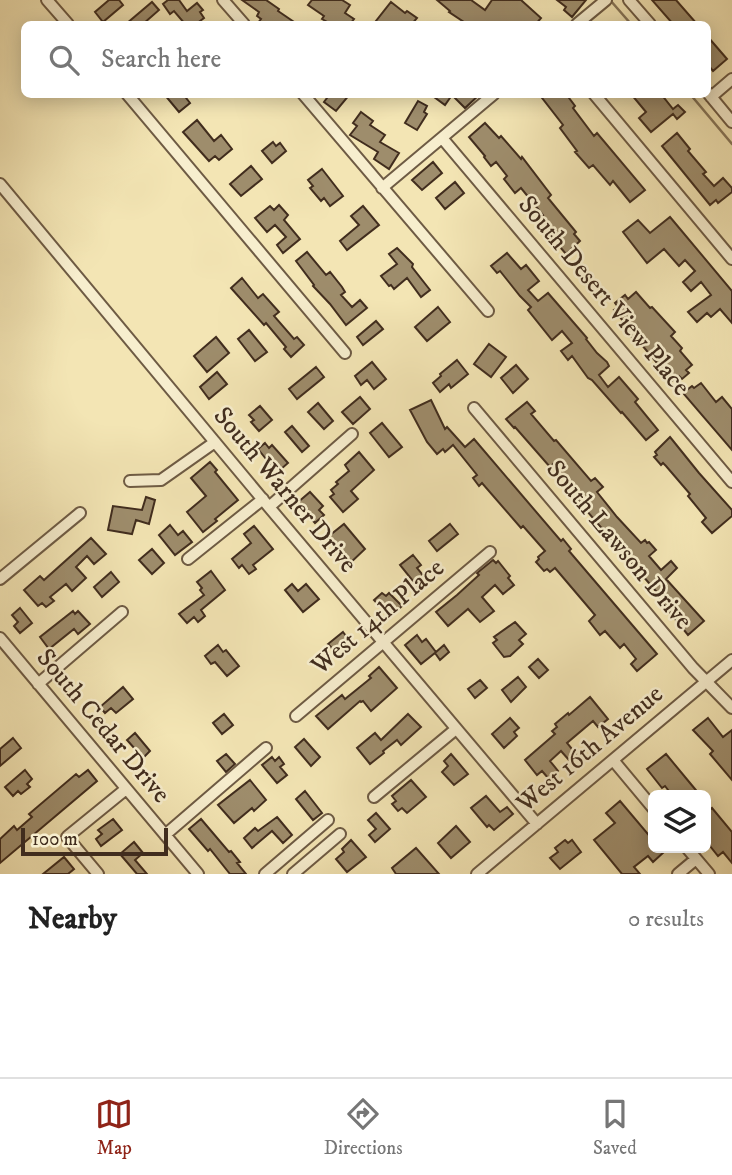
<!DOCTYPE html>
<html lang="en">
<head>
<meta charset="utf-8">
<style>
	:root { --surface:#fff; --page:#f2f2f2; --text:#222; --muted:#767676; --line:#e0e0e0; --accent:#8f2418 }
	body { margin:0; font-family:"IM FELL DW Pica",serif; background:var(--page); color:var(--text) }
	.controls { position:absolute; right:21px; bottom:21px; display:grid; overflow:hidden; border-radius:10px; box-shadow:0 4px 18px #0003 }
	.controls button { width:63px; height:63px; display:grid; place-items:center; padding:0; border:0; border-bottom:2px solid var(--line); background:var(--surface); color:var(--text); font:35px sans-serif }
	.scale { position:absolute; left:21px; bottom:18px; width:147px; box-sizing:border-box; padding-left:7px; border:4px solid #412d1e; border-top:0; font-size:19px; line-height:24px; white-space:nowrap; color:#412d1e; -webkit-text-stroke:5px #f7eece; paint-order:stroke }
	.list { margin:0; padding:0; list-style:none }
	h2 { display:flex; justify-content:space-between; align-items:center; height:91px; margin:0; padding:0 28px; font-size:30px }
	h2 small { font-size:23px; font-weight:400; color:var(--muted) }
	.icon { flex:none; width:38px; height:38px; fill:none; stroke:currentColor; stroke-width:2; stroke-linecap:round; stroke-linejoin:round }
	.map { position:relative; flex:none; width:732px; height:874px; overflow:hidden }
	.search { position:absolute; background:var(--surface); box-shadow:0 4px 18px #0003; left:21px; right:21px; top:21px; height:77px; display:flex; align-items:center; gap:18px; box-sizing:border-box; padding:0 24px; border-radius:10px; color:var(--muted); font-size:26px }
	.sheet { height:203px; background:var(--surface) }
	nav { display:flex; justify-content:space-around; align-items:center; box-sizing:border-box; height:98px; border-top:2px solid var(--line); background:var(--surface); font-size:19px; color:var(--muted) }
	nav a { display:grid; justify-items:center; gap:4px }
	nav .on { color:var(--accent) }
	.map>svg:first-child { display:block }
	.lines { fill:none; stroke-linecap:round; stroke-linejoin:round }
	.stream { stroke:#877659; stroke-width:2.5 }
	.building { fill:#9e8d6c; stroke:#412d1e; stroke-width:2 }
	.minor-casing { stroke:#6e5b44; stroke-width:14 }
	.minor { stroke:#f7eece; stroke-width:10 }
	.labels { text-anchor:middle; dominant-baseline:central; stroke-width:5; stroke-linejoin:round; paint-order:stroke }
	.street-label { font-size:26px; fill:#412d1e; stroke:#f7eece }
</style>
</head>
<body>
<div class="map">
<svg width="732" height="874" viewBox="0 0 732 874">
	<rect width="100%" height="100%" fill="#f3e5b4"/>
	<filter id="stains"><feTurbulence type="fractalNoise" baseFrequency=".00286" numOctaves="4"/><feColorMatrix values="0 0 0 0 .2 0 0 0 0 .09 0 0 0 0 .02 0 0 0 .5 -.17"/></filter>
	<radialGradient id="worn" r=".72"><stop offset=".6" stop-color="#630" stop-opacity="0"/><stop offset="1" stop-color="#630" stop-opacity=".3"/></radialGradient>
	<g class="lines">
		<path class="stream" d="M610,0L631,24
			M690,94L732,144"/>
	</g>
	<path class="building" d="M109,0H119L123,5L103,22L95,12Z
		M168,0H179L187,11L197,3L203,10L200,12L204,18L196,24H185L174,11L170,14L163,4Z
		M242,0H266L279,9L278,11L297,24H257L261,19L257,16L259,12Z
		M312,0H342L350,5L345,13L354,19L350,24H331L322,19L324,16L308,5Z
		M437,0H471L485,10L492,0H521L541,18L536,24H467L449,12L450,11Z
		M557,0H586L572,17L564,10L566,7Z
		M652,0H676L697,24H673Z
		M152,2L159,10L143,24H126Z
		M391,2L405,13L407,11L417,18L412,24H381L376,21Z
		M708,37L727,59L713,71L708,65Z
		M164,94H183L190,103L179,112Z
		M330,94H350L336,111L324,102Z
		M430,94H480L465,108L452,95L445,105Z
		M539,94H566L575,106L573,108L594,136L597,133L645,190L630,202L613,181L610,185L593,165L589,168L575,152L577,151L560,128L563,125Z
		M631,94H661L673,109L678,105L685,112L677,119L673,114L651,132L639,118L646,112Z
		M418,101L427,106L424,112L427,114L417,130L405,123Z
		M361,112L373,121L370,125L385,135L380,142L399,153L389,169L374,159L378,152L350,135L357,126L353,123Z
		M197,120L214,141L221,135L232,149L219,160L215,156L209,161L183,132Z
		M485,123L499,138L501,136L521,159L522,157L551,195L548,198L576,232L574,234L580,241L566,254L537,220L543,215L521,188L515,193L504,179L507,176L496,162L491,166L484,157L485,156L469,137Z
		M677,133L690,149L688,151L706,172L703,174L714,186L723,178L732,188V192L718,203L716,200L710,205L662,146Z
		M273,142L276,146L280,143L286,151L272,163L262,151Z
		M433,162L442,173L422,190L412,180Z
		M251,166L262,179L241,196L230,184Z
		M322,169L343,196L330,206L324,198L321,201L310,188L313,186L308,180Z
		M455,182L464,193L445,209L436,198Z
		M279,205L288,215L284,220L300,239L283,253L277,245L286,237L275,225L267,232L255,218L270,206L274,210Z
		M363,206L379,225L347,250L340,241L359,225L351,216Z
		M670,217L732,291V323L720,309L711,317L707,313L697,322L688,312L711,295L701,282L691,291L683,282L695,271L685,260L679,266L664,249L647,263L623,232L638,220L650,233Z
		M397,248L413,264L412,267L430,290L421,297L407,278L394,289L391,285L389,286L381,276L397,264L389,254Z
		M307,252L326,275L330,272L342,287L345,292L341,295L352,307L360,300L367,308L346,325L330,304L313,286L314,285L296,261Z
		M507,253L521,269L526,265L539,281L528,290L538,301L548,293L587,338L586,339L597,353L607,362L609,366L599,375L608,387L619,377L638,399L635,402L658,430L646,440L622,412L621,413L592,380L588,378L572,356L568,360L561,351L572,343L562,331L552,340L528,310L531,307L520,296L500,271L497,273L491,266Z
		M242,278L258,298L263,294L279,312L274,316L294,339L297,337L304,345L291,357L284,349L286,347L266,323L264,325L231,288Z
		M636,292L650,308L652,307L675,332L671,336L682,348L680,351L692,365L686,370L689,373L682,379L679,376L672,381L636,338L634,340L625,329L628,327L614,310L618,307L615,303L625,295L628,299Z
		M438,307L450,322L427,341L415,327Z
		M376,321L383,329L363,345L357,337Z
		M249,330L267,352L255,361L238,339Z
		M216,337L229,353L207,372L194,356Z
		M489,344L506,357L491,377L474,364Z
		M457,360L468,374L451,388L449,384L440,392L433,383L441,376L440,374Z
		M372,362L386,379L374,389L367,380L361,385L355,376Z
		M516,365L528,379L513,393L501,378Z
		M316,367L324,377L297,399L289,389Z
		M217,372L227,384L209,399L200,387Z
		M701,383L716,402L722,397L732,409V450L683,393L692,386L694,388Z
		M360,397L370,409L353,424L342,412Z
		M431,400L445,429L447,427L465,447L474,439L561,541L563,539L571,549L569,551L657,654L637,671L631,664L636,659L624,644L620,648L605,631L600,635L589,621L595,615L555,568L550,572L547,569L544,571L536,562L539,559L538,557L545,551L523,526L521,528L482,483L479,486L473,478L477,475L453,445L445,452L443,449L437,454L427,442L410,410Z
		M527,402L535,411L531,414L554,441L556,440L591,481L595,478L603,487L597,492L617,517L641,543L645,540L647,543L649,542L656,550L649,556L661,570L671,561L677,568L666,579L704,621L688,635L659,599L661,597L574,496L577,493L553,464L550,467L515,427L514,428L506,419Z
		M318,403L333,421L324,429L308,412Z
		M260,406L272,420L259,431L251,422L254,420L249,415Z
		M382,423L402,447L389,457L370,433Z
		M292,426L309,446L302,452L285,432Z
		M670,437L699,473L732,510V516L712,533L702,522L706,518L688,496L690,494L666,466L663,463L661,465L654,457L657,455L655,452Z
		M265,443L269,448L272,445L288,463L280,470L277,467L274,469L258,449Z
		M359,452L374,470L351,491L358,499L343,512L330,497L334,494L331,490L338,484L336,482L349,471L345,465Z
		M210,462L217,470L215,472L238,500L215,519L217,521L203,532L187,512L206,496L191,478Z
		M310,492L323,506L319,510L324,515L315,523L297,503Z
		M146,497L155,500L149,524L136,520L132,534L108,530L113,506L142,510Z
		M344,524L365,549L347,566L338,555L340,554L333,545L335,544L329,536Z
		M450,524L458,534L437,551L429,541Z
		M170,525L178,535L183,531L192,542L175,555L159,535Z
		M254,526L273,549L253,565L256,569L249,574L242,565L239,568L232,559L251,543L244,534Z
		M91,538L106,554L94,564L87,556L76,567L86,578L72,591L66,584L50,597L54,601L46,607L42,603L38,606L24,590L40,576L44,580Z
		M152,549L164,563L152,574L139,560Z
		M413,555L421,565L417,568L426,579L417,586L400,565Z
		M493,560L496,563L498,561L510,576L508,578L514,585L503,594L495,585L482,597L494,611L480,622L468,609L448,626L436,612L457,595L479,575L477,573Z
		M211,571L225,590L201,610L205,616L198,622L194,617L187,623L179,614L204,595L200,590L202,588L197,582Z
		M111,572L119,582L102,597L94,587Z
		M292,584L298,591L306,584L319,599L303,612L285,590Z
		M382,593L386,596L389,593L402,606L390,617L374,600Z
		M20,608L32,623L20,633L14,626L18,622L12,615Z
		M73,611L75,614L78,611L90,624L78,634L74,629L49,649L40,637Z
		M515,622L526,634L519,640L523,644L510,656L504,657L493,643L497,640L494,637Z
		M343,632L353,645L339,656L328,644Z
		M417,635L422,642L426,639L436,652L444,645L449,652L440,660L435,653L421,664L405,645Z
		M218,645L223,652L226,650L239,666L227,676L215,662L211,664L205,656Z
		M538,659L548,670L539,678L529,667Z
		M379,667L397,688L371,711L363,701L361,702L360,701L328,729L316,716L342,695L345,699L371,678L369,676Z
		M518,677L526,687L511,702L502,690Z
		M480,680L487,688L475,698L468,689Z
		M123,687L133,699L116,713L111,708L105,713L100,707Z
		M590,697L608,719L598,727L593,721L567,743L576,754L569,760L561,751L550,761L558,771L549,779L542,771L537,775L525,760L555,734L552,731L557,727L555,724L568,713L569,715Z
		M224,714L233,725L222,734L213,723Z
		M408,714L421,727L401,745L397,740L383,751L384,753L370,764L357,748L375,733L381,740Z
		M510,718L519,728L514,732L517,736L504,748L492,734Z
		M708,718L723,737L732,730V780L710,754L713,751L693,730Z
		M135,733L150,751L143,758L127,740Z
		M13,738L21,748L0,766V749Z
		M304,739L320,757L311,766L295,747Z
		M226,754L235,764L226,772L217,761Z
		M451,754L468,774L454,785L442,772L448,766L444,761Z
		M666,754L690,783L700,795H672L665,786L662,788L647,769Z
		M272,757L275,761L279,757L284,764L280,767L287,775L277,783L262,765Z
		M25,770L32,779L27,784L30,787L21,794L18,791L13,796L5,787Z
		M88,770L97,781L0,863V839L14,826L17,830L32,817L29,814L76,774L79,777Z
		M250,780L266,800L254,811L252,808L234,823L218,805Z
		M411,780L426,797L407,813L402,808L398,811L392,804L396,801L392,796Z
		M305,791L322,813L313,820L296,799Z
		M486,796L500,812L507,807L513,814L494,830L489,825L487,827L471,808Z
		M620,801L653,840V848H660L664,852L653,862L648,856L634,867L640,874H622L594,840L615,823L606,813Z
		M712,808L732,832V863L723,852L718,856L706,841V813Z
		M376,813L390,829L375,842L369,835L376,829L368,820Z
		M277,817L292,835L283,843L272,831L252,848L244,838L255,828L258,831Z
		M113,819L122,830L101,846L96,839L102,834L98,830Z
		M201,819L229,852L231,851L240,862L237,863L246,874H230L210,849L208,851L189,829Z
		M456,826L470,842L451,858L438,843Z
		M351,840L366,857L347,872L336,859L344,852L342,849Z
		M565,840L568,843L572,840L581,852L560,869L550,858L558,852L555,848Z
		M134,842L143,853L135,860L147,874H137L120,854Z
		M416,848L439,874H396L392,868Z
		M64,857L74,869L68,874H43Z"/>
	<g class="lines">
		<defs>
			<path id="minor" d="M47,0L68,24
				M223,0L244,24
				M629,0L650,24
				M577,24L606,0
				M708,93L732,122
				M127,94L345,353
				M303,94L488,311
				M594,94L732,259
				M711,97L732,79
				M442,138L732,482
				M0,184L269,507L537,824
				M382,188L494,94
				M474,408L693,668L732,708
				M130,481L161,480L215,442
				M269,507L352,434
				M188,559L263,499
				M0,579L80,513
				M0,638L198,874
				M38,684L122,612
				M296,716L490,552
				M613,760L653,808
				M374,797L456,729
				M165,835L266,748
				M687,848L709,874
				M98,874L67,837L126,789
				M265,874L328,820
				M293,874L340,834
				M477,874L732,660
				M678,874L696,859"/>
		</defs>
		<use href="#minor" class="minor-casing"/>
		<use href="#minor" class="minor"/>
	</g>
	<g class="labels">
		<g class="street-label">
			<text transform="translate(604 296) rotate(50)">South Desert View Place</text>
			<text transform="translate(285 490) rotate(50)">South Warner Drive</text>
			<text transform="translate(619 545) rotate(50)">South Lawson Drive</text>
			<text transform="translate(378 617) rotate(-40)">West 14th Place</text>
			<text transform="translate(103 726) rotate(50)">South Cedar Drive</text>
			<text transform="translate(590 749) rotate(-40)">West 16th Avenue</text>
		</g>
	</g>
	<rect width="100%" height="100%" filter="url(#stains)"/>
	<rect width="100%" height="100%" fill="url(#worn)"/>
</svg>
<div class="controls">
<button><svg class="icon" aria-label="layers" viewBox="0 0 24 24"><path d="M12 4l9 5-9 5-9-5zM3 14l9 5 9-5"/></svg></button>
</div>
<div class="scale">100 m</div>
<div class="search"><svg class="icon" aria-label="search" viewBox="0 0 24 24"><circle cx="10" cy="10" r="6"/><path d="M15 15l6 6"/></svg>Search here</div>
</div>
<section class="sheet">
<h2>Nearby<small>0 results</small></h2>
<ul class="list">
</ul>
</section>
<nav>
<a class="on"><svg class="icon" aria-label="map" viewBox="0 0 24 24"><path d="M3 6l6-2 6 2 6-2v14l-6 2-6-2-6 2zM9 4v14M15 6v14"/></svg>Map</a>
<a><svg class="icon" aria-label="directions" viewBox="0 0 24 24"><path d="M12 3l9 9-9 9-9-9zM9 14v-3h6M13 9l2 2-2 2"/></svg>Directions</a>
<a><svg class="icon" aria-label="saved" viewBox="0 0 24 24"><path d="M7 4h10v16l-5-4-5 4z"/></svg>Saved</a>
</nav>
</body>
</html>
